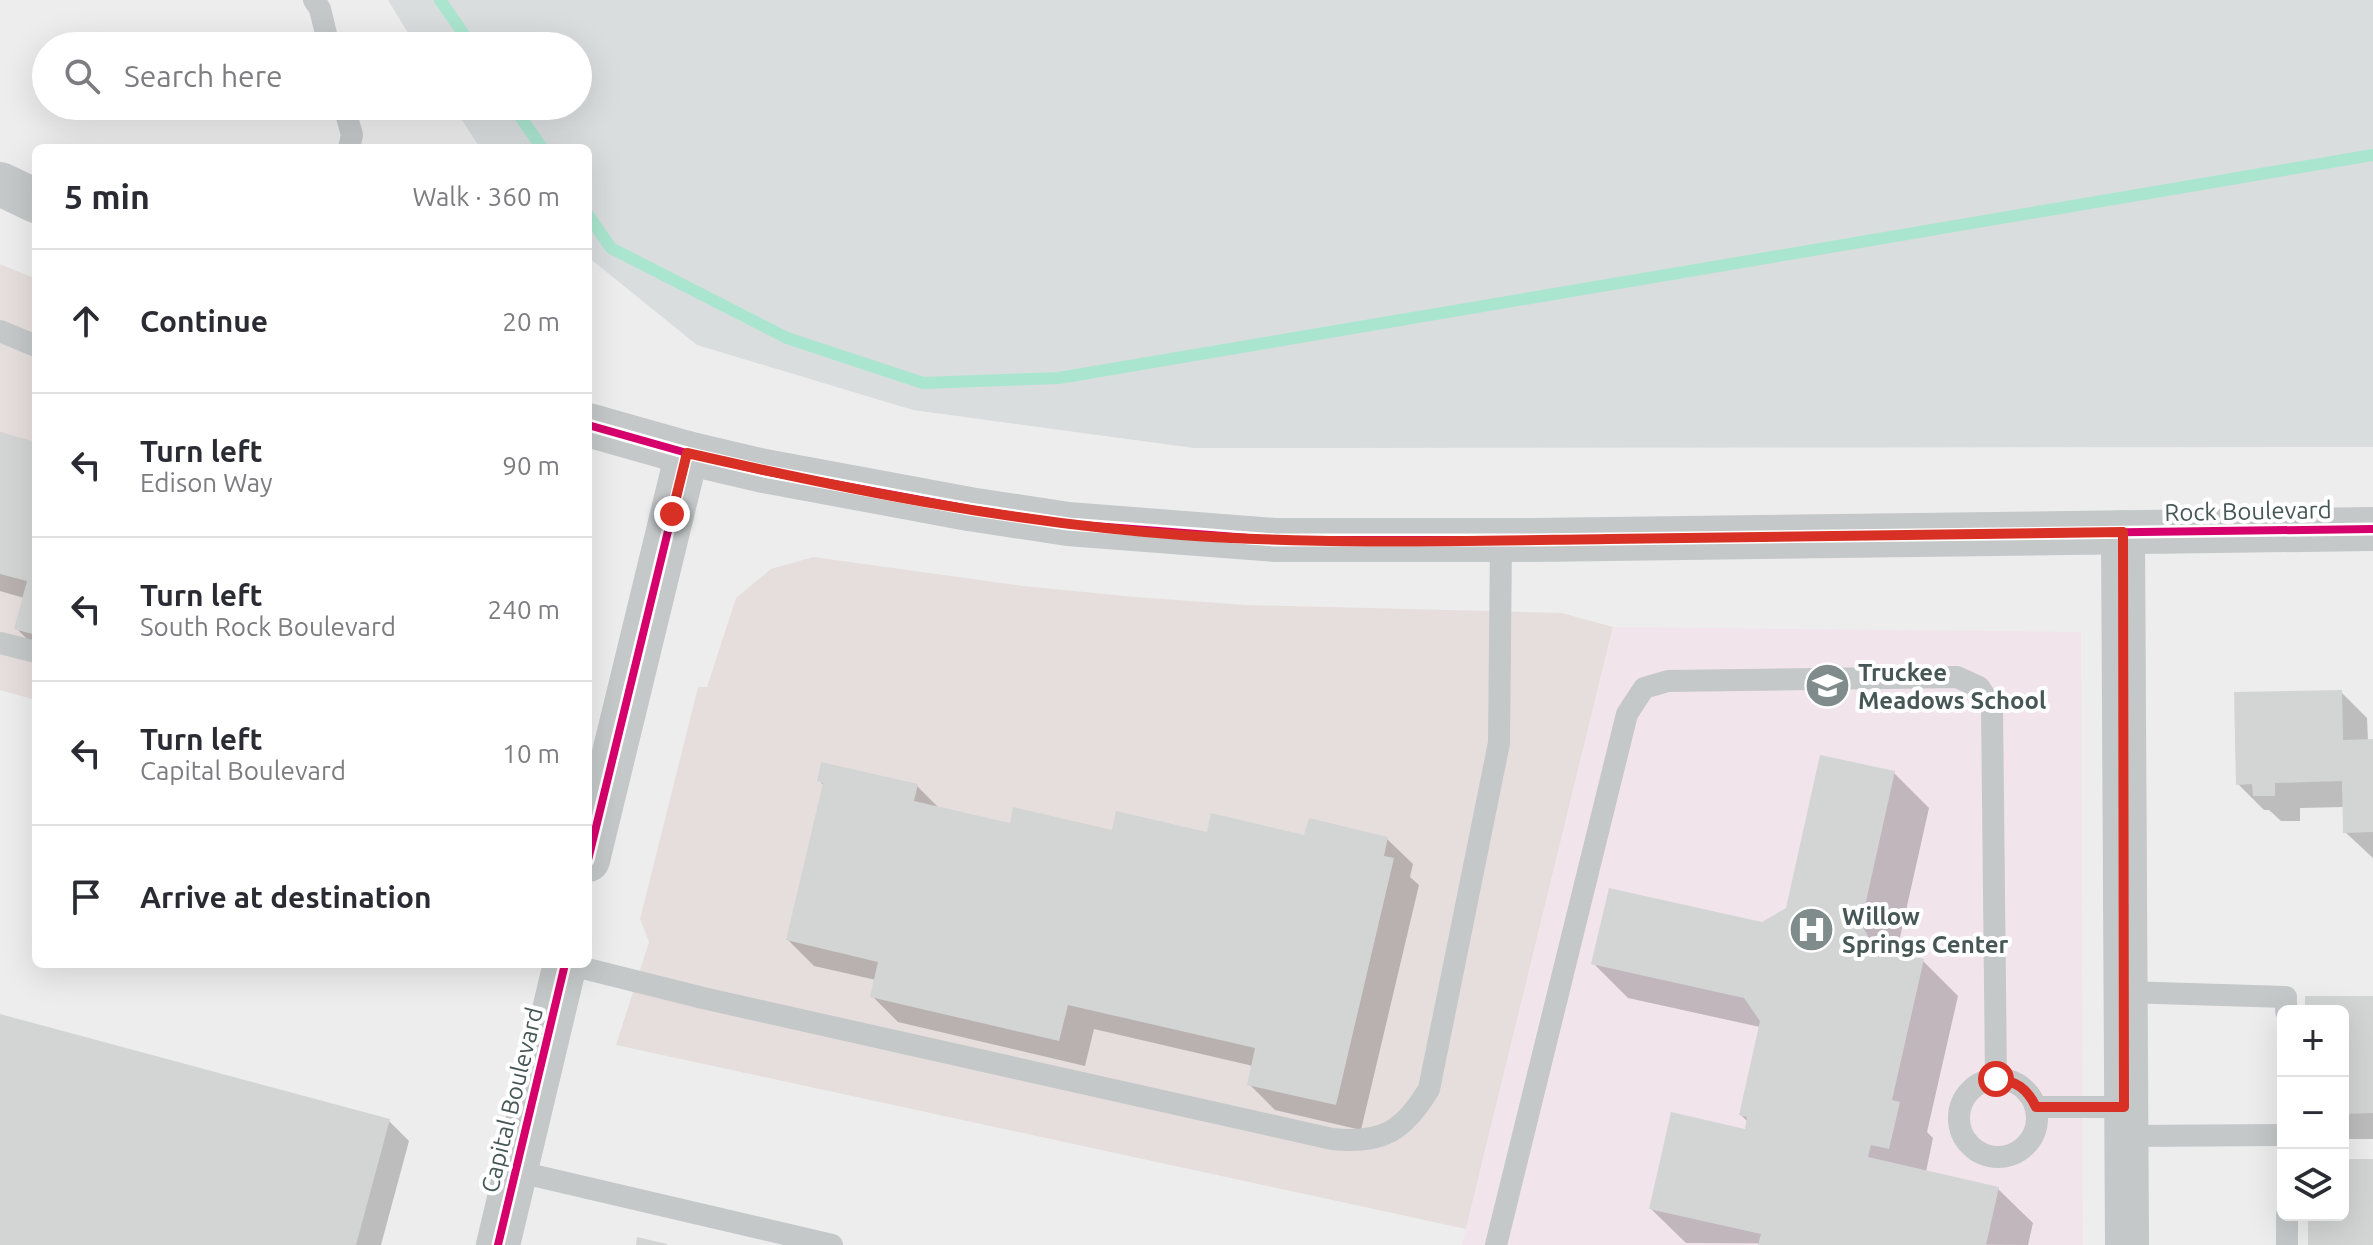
<!DOCTYPE html>
<html lang="en">
<head>
<meta charset="utf-8">
<style>
	:root { --surface:#fff; --page:#f2f2f3; --text:#2b2b33; --muted:#7c7c81; --line:#e1e1e2 }
	body { margin:0; font-family:Ubuntu,sans-serif; background:var(--page); color:var(--text) }
	.controls { position:absolute; right:24px; bottom:24px; display:grid; overflow:hidden; border-radius:12px; box-shadow:0 8px 32px #0002 }
	.controls button { width:72px; height:72px; display:grid; place-items:center; padding:0; border:0; border-bottom:2px solid var(--line); background:var(--surface); color:var(--text); font:40px sans-serif }
	.stop { position:absolute; width:24px; height:24px; margin:-18px; border:6px solid #d93025; border-radius:50%; background:#fff }
	.stop.end { background:#d93025; border-color:#fff; box-shadow:0 2px 8px #0008 }
	.list { margin:0; padding:0; list-style:none }
	h2 { display:flex; justify-content:space-between; align-items:center; height:104px; margin:0; padding:0 32px; font-size:34px }
	h2 small { font-size:26px; font-weight:400; color:var(--muted) }
	.list li { display:grid; grid-template-columns:52px 1fr auto; gap:24px; align-items:center; box-sizing:border-box; height:144px; padding:0 32px; border-top:2px solid var(--line) }
	.list b { display:block; font-size:30px; white-space:nowrap }
	.list p { margin:0; font-size:26px; white-space:nowrap; color:var(--muted) }
	.list em { font-size:26px; font-style:normal; color:var(--muted) }
	.icon { flex:none; width:44px; height:44px; fill:none; stroke:currentColor; stroke-width:2; stroke-linecap:round; stroke-linejoin:round }
	.map { position:relative; flex:none; width:2373px; height:1245px; overflow:hidden }
	.search { position:absolute; background:var(--surface); box-shadow:0 8px 32px #0002; left:32px; top:32px; width:560px; height:88px; display:flex; align-items:center; gap:20px; box-sizing:border-box; padding:0 28px; border-radius:44px; color:var(--muted); font-size:30px }
	.panel { position:absolute; background:var(--surface); box-shadow:0 8px 32px #0002; left:32px; top:144px; width:560px; height:824px; border-radius:12px }
	.map>svg:first-child { display:block }
	.commercial { fill:#e6dedd }
	.medical { fill:#f2e4eb }
	.airport { fill:#dadddd }
	.shadow { fill:#0003 }
	.lines { fill:none; stroke-linecap:round; stroke-linejoin:round }
	.stream { stroke:#aae5d0; stroke-width:12 }
	.building { fill:#d3d5d5 }
	.service { stroke:#c4c8c8; stroke-width:22 }
	.tertiary { stroke:#c4c8c8; stroke-width:44 }
	.secondary { stroke:#c4c8c8; stroke-width:44 }
	.cycleway-casing { stroke:#fff; stroke-width:13 }
	.cycleway { stroke:#d6006c; stroke-width:8 }
	.route { stroke:#d93025; stroke-width:10 }
	.labels { text-anchor:middle; dominant-baseline:central; stroke-width:8; stroke-linejoin:round; paint-order:stroke }
	.street-label { font-size:24px; fill:#465756; stroke:#fff }
	.poi-label { font-size:24px; font-weight:bold; fill:#465756; stroke:#fff; text-anchor:start }
</style>
</head>
<body>
<div class="map">
<svg width="2373" height="1245" viewBox="0 0 2373 1245">
	<rect width="100%" height="100%" fill="#ededed"/>
	<path class="commercial" d="M0,264L36,279V700L0,690Z
		M813,557L1023,586L1135,597L1246,605L1562,613L1613,627L1466,1229L616,1045L649,942L640,919L698,687H707L736,598L771,569Z"/>
	<path class="medical" d="M1613,627L2081,632L2083,1245H1462Z"/>
	<path class="airport" d="M388,0H2373V447L1194,448L913,410L697,345L588,257V148H480L453,106H578V46H416Z"/>
	<path class="shadow" d="M0,432L3,435L36,444V648L16,628L24,598L0,591Z
		M2341,692L2367,718L2368,741H2373V858L2345,832V807L2300,808V821H2281L2269,810H2264L2238,784Z
		M1894,773L1929,808L1896,955L1923,961L1958,996L1927,1132L1933,1138L1926,1172L1998,1189L2033,1223L2028,1245L1686,1243L1651,1209L1747,1131L1748,1122L1741,1115L1760,1027L1628,998L1593,963L1763,924L1787,910Z
		M819,780L917,786L940,809L1011,826L1113,832L1387,839L1413,864L1410,877L1419,885L1361,1130L1275,1110L1249,1084L1253,1066L1094,1029L1085,1066L898,1022L872,996L876,980L814,966L788,940L824,786Z
		M2373,998V1139H2343V1011H2307Z
		M0,1016L389,1121L409,1141L381,1245H0Z"/>
	<g class="lines">
		<path class="stream" d="M440,0L472,46
			M513,106L542,148
			M588,215L611,248L787,338L923,383L1059,378L2373,155"/>
	</g>
	<path class="building" d="M0,432L36,442V635L14,629L27,581L0,574Z
		M2342,690L2343,740L2373,739V832L2343,833L2342,781L2275,783V796H2253L2252,784L2236,785L2234,692Z
		M1820,755L1895,771L1861,924L1875,948L1924,959L1892,1100L1900,1102L1889,1149L1871,1145L1868,1157L1999,1187L1986,1245H1758L1761,1234L1649,1209L1671,1112L1745,1129L1747,1117L1739,1115L1760,1021L1744,998L1591,964L1609,888L1762,922L1786,908Z
		M821,762L918,784L914,801L1010,823L1013,807L1112,830L1116,811L1207,832L1211,813L1304,835L1309,818L1388,837L1384,856L1394,858L1336,1105L1247,1085L1255,1048L1068,1005L1059,1041L870,997L878,962L786,940L823,783L817,781Z
		M2305,996H2373V1113L2343,1114V1011H2305Z
		M0,1014L390,1119L356,1245H0Z
		M2343,1159H2373V1245H2308V1215H2343Z
		M637,1237L667,1244V1245H636Z"/>
	<g class="lines">
		<path class="service" d="M314,0L320,9L329,46
			M344,106L352,135L349,148
			M0,331L36,346
			M0,643L36,652
			M567,964L703,998L1332,1139C1382,1144 1403,1132 1429,1089L1499,743L1501,540
			M2124,992L2286,997V1011
			M1959 1118a39 39 0 1 1 78 0a39 39 0 1 1-78 0Z
			M2036,1107H2124
			M2125,1136L2283,1135
			M515,1171L832,1245
			M2287,1215V1245
			M1496,1245L1627,714L1644,688L1668,681L1957,677L1979,687L1992,707L1996,1079"/>
		<path class="tertiary" d="M2123,532L2127,1245
			M588,860L687,453
			M498,1245L565,964"/>
		<path class="secondary" d="M0,184L36,201
			M588,425L687,453L764,471L969,509L1068,524L1275,540H1534L2373,529"/>
		<defs>
			<path id="cycleway" d="M588,425L687,453L764,471L969,509L1068,524L1275,540H1534L2373,529
				M588,860L687,453
				M498,1245L565,964"/>
		</defs>
		<use href="#cycleway" class="cycleway-casing"/>
		<use href="#cycleway" class="cycleway"/>
	</g>
	<g class="lines">
		<path class="route" d="M672,514L687,453C850,490 1014,523 1181,535C1323,545 1466,541 1608,539C1780,537 1952,535 2123,532L2124,1107H2036C2027,1088 2016,1081 1996,1079"/>
	</g>
	<defs>
		<symbol id="school-disc" viewBox="-11 -11 22 22"><circle r="9.5" fill="#808c8b" stroke="#fff"/><path d="M0-5L7-2L0 1L-7-2ZM-4 1L0 2.5L4 1V4Q0 6-4 4Z" fill="#fff"/></symbol>
		<symbol id="hospital-disc" viewBox="-11 -11 22 22"><circle r="9.5" fill="#808c8b" stroke="#fff"/><path d="M-5-5h3v3.5h4V-5h3V5h-3V1.5h-4V5h-3Z" fill="#fff"/></symbol>
	</defs>
	<g fill-rule="evenodd">
		<use href="#school-disc" x="1802" y="660" width="51" height="51"/>
		<use href="#hospital-disc" x="1786" y="904" width="51" height="51"/>
	</g>
	<g class="labels">
		<g class="street-label">
			<text transform="translate(2248 511) rotate(-1)">Rock Boulevard</text>
			<text transform="translate(512 1100) rotate(-76)">Capital Boulevard</text>
		</g>
		<g class="poi-label">
			<text x="1858" y="672">Truckee<tspan x="1858" dy="28">Meadows School</tspan></text>
			<text x="1842" y="916">Willow<tspan x="1842" dy="28">Springs Center</tspan></text>
		</g>
	</g>
</svg>
<div class="controls">
<button>+</button>
<button>−</button>
<button><svg class="icon" aria-label="layers" viewBox="0 0 24 24"><path d="M12 4l9 5-9 5-9-5zM3 14l9 5 9-5"/></svg></button>
</div>
<div class="stop" style="left:1996px;top:1079px"></div>
<div class="stop end" style="left:672px;top:514px"></div>
<div class="search"><svg class="icon" aria-label="search" viewBox="0 0 24 24"><circle cx="10" cy="10" r="6"/><path d="M15 15l6 6"/></svg>Search here</div>
<section class="panel">
<h2>5 min<small>Walk · 360 m</small></h2>
<ul class="list">
<li><svg class="icon" aria-label="ahead" viewBox="0 0 24 24"><path d="M12 20V5M6 11l6-6 6 6"/></svg><div><b>Continue</b></div><em>20 m</em></li>
<li><svg class="icon" aria-label="left" viewBox="0 0 24 24"><path d="M17 20v-9H6M10 6l-5 5 5 5"/></svg><div><b>Turn left</b><p>Edison Way</p></div><em>90 m</em></li>
<li><svg class="icon" aria-label="left" viewBox="0 0 24 24"><path d="M17 20v-9H6M10 6l-5 5 5 5"/></svg><div><b>Turn left</b><p>South Rock Boulevard</p></div><em>240 m</em></li>
<li><svg class="icon" aria-label="left" viewBox="0 0 24 24"><path d="M17 20v-9H6M10 6l-5 5 5 5"/></svg><div><b>Turn left</b><p>Capital Boulevard</p></div><em>10 m</em></li>
<li><svg class="icon" aria-label="arrive" viewBox="0 0 24 24"><path d="M6 21V4h12l-3 4 3 4H6"/></svg><div><b>Arrive at destination</b></div></li>
</ul>
</section>
</div>
</body>
</html>
